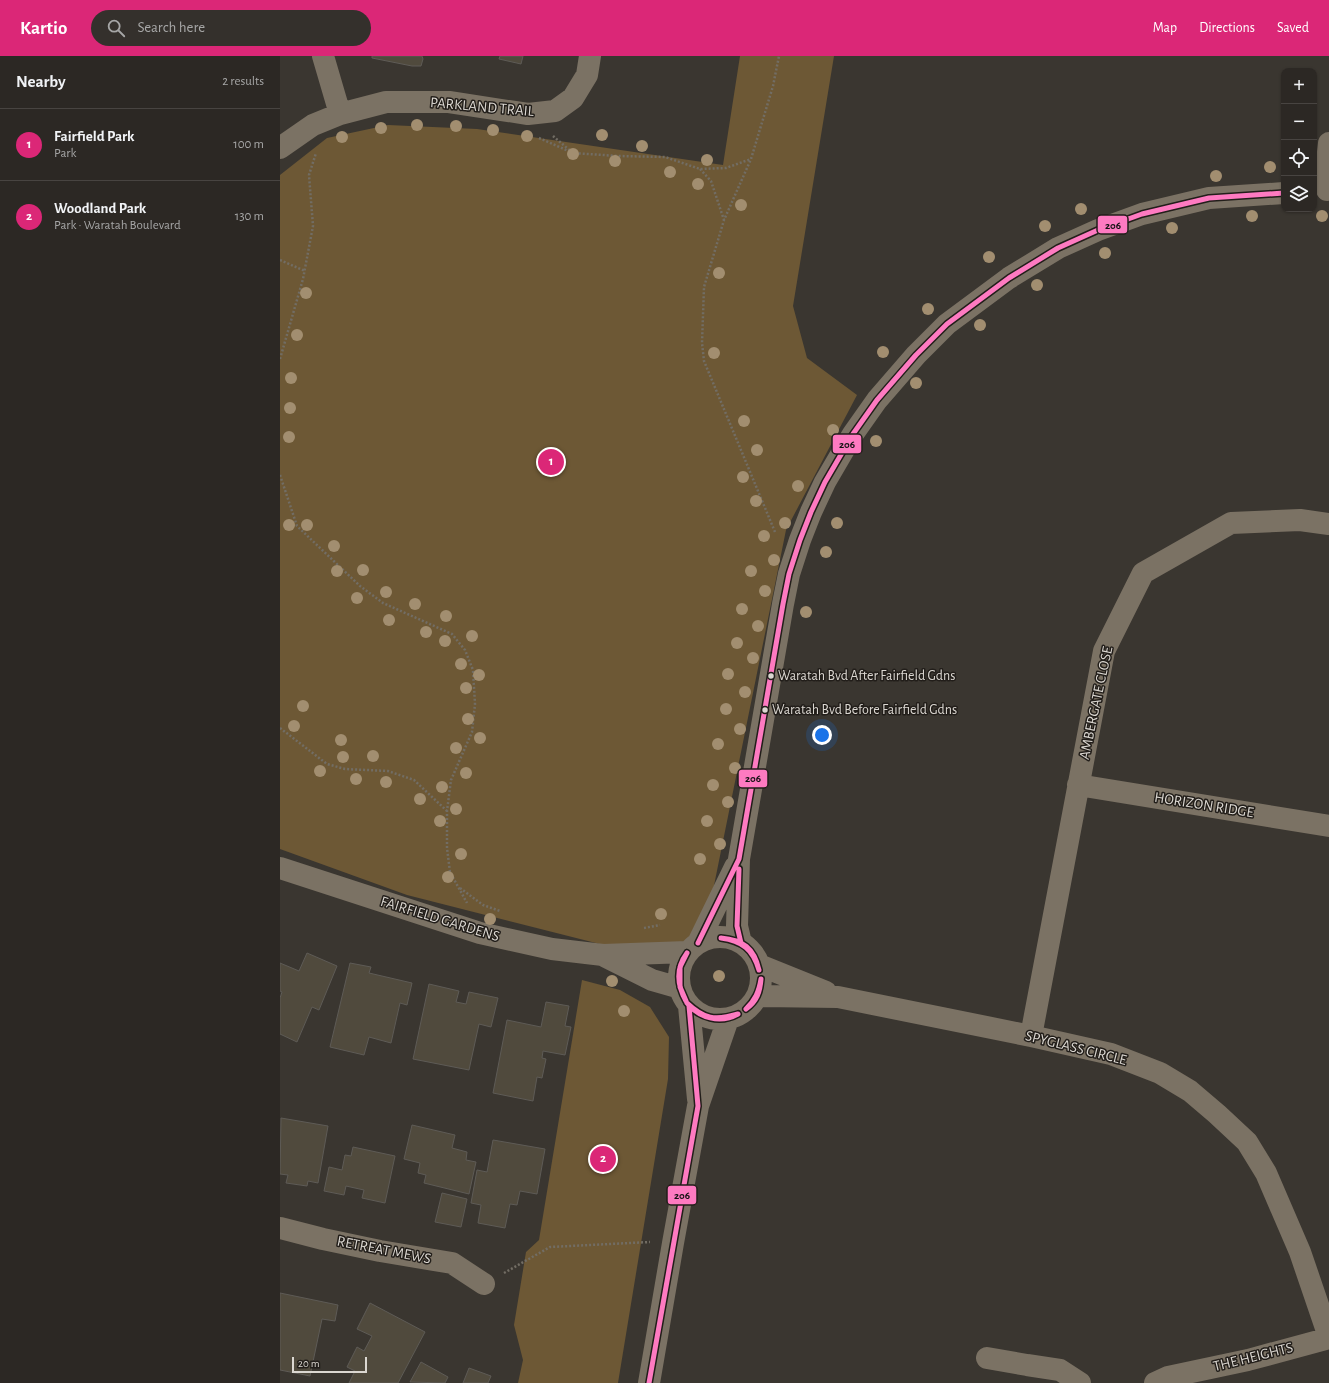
<!DOCTYPE html>
<html lang="en">
<head>
<meta charset="utf-8">
<style>
	:root { --surface:#2c2824; --page:#34302c; --text:#f1f3f6; --muted:#a6a6a6; --line:#484441; --accent:#db2777 }
	body { margin:0; font-family:"Alegreya Sans",sans-serif; background:var(--page); color:var(--text) }
	.controls { position:absolute; right:12px; top:12px; display:grid; overflow:hidden; border-radius:8px; box-shadow:0 1px 3px #0004 }
	.controls button { width:36px; height:36px; display:grid; place-items:center; padding:0; border:0; border-bottom:1px solid var(--line); background:var(--surface); color:var(--text); font:20px sans-serif }
	.scale { position:absolute; left:12px; bottom:10px; width:75px; box-sizing:border-box; padding-left:4px; border:2px solid #dbd7d1; border-top:0; font-size:11px; line-height:14px; white-space:nowrap; color:#dbd7d1; -webkit-text-stroke:3px #221e1a; paint-order:stroke }
	.you { position:absolute; left:542px; top:679px; width:14px; height:14px; margin:-10px; border:3px solid #fff; border-radius:50%; background:#1a73e8; box-shadow:0 0 0 6px #1a73e833 }
	.badge { display:grid; place-items:center; width:26px; height:26px; border-radius:50%; background:var(--accent); color:#fff; font-size:13px; font-weight:700 }
	.pin { position:absolute; translate:-50% -50%; border:2px solid #fff; box-shadow:0 1px 4px #0006 }
	.list { margin:0; padding:0; list-style:none }
	h2 { display:flex; justify-content:space-between; align-items:center; height:52px; margin:0; padding:0 16px; font-size:17px }
	h2 small { font-size:13px; font-weight:400; color:var(--muted) }
	.list li { display:grid; grid-template-columns:26px 1fr auto; gap:12px; align-items:center; box-sizing:border-box; height:72px; padding:0 16px; border-top:1px solid var(--line) }
	.list b { display:block; font-size:15px; white-space:nowrap }
	.list p { margin:0; font-size:13px; white-space:nowrap; color:var(--muted) }
	.list em { font-size:13px; font-style:normal; color:var(--muted) }
	.icon { flex:none; width:22px; height:22px; fill:none; stroke:currentColor; stroke-width:2; stroke-linecap:round; stroke-linejoin:round }
	.map { position:relative; flex:none; width:1049px; height:1327px; overflow:hidden }
	header { display:flex; align-items:center; gap:24px; box-sizing:border-box; height:56px; padding:0 20px; background:var(--accent); color:#fff }
	header strong { font-size:19px }
	nav { display:flex; gap:22px; margin-inline-start:auto; font-size:14px }
	.search { width:280px; height:36px; background:var(--page); display:flex; align-items:center; gap:10px; box-sizing:border-box; padding:0 14px; border-radius:22px; color:var(--muted); font-size:15px }
	main { display:flex }
	aside { flex:1; background:var(--surface) }
	.map>svg:first-child { display:block }
	.green { fill:#6d5835 }
	.building { fill:#504a3d; stroke:#5e5b56 }
	.lines { fill:none; stroke-linecap:round; stroke-linejoin:round }
	.path { stroke:#726d64; stroke-width:2.5; stroke-dasharray:2 2; stroke-linecap:butt }
	.minor { stroke:#7b7264; stroke-width:22 }
	.bus-1-casing { stroke:#221e1a; stroke-width:8 }
	.bus-1 { stroke:#fe7ac1; stroke-width:5 }
	.tree { fill:#a28e70 }
	.bus-dot { fill:#dbd7d1; stroke:#221e1a; stroke-width:1.5 }
	.labels { text-anchor:middle; dominant-baseline:central; stroke-width:3; stroke-linejoin:round; paint-order:stroke }
	.bus-label { font-size:14px; fill:#dbd7d1; stroke:#221e1a; text-anchor:start }
	.street-label { font-size:15px; fill:#dbd7d1; stroke:#221e1a }
	.line-badge { stroke:#221e1a; stroke-width:1.5 }
	.pale-badge-label { font-size:11px; text-anchor:middle; font-weight:bold; fill:#111 }
</style>
</head>
<body>
<header>
<strong>Kartio</strong>
<div class="search"><svg class="icon" aria-label="search" viewBox="0 0 24 24"><circle cx="10" cy="10" r="6"/><path d="M15 15l6 6"/></svg>Search here</div>
<nav><a>Map</a><a>Directions</a><a>Saved</a></nav>
</header>
<main>
<aside>
<h2>Nearby<small>2 results</small></h2>
<ul class="list">
<li><span class="badge">1</span><div><b>Fairfield Park</b><p>Park</p></div><em>100 m</em></li>
<li><span class="badge">2</span><div><b>Woodland Park</b><p>Park · Waratah Boulevard</p></div><em>130 m</em></li>
</ul>
</aside>
<div class="map">
<svg width="1049" height="1327" viewBox="0 0 1049 1327">
	<rect width="100%" height="100%" fill="#3a3630"/>
	<path class="green" d="M460,0H554L513,250L527,302L577,339L506,474L426,869L383,904L127,839L0,793V119L47,82L108,69L197,73L443,109Z
		M302,924L340,934L370,951L389,981L388,1023L338,1327H238L243,1304L234,1269L246,1196L259,1184Z"/>
	<path class="building" d="M92,0H142L143,3L141,10H132L92,2Z
		M220,0H243L241,8L219,3Z
		M27,897L57,910L39,954L32,951L17,986L0,978V942L2,936L0,935V907L19,915Z
		M70,907L91,911L89,917L132,927L127,949L120,947L111,987L89,981L84,999L50,991Z
		M149,928L179,935L176,946L186,948L189,936L218,942L211,971L199,968L189,1014L133,1003Z
		M266,946L289,950L285,970L291,971L285,999L263,995L262,1002L266,1003L262,1022L257,1021L253,1045L213,1037L227,964L261,971Z
		M1,1062L48,1070L38,1127L28,1125L27,1130L6,1127L8,1119L0,1118Z
		M132,1069L175,1079L172,1092L187,1096L186,1104L196,1106L189,1138L144,1127L146,1119L138,1117L140,1107L124,1103Z
		M213,1084L265,1093L257,1138L240,1135L237,1149L230,1148L225,1172L198,1167L201,1149L191,1147L197,1114L207,1116Z
		M73,1091L115,1100L105,1147L82,1142L84,1134L66,1130L64,1139L44,1135L49,1111L62,1114L65,1099L71,1100Z
		M162,1137L187,1143L181,1171L155,1166Z
		M0,1237L58,1249L55,1265L42,1263L30,1320L0,1314Z
		M90,1247L145,1276L118,1327H69L75,1315L67,1311L77,1291L84,1295L92,1280L77,1273Z
		M141,1306L168,1321L165,1327L130,1326Z
		M189,1312L211,1320L208,1327H183Z"/>
	<g class="lines">
		<path class="path" d="M273,80L293,97L338,100L385,101L420,113L446,112L471,103
			M259,82L293,97
			M420,113L431,125L444,164
			M0,204L25,215
			M0,303L23,223L33,170L29,119L36,97
			M0,419L17,470L80,530L103,547L172,578L185,594L193,614L195,648L192,676L171,724L167,755V792L170,816L187,847
			M495,476L424,305L422,287L424,231L444,164L471,103L493,30L499,0
			M0,672L47,708L65,713L108,715L134,724L167,755
			M180,832L203,849L220,855
			M364,872L380,869
			M224,1217L270,1191L370,1186"/>
		<path class="minor" d="M43,0L60,58
			M0,92L33,69L60,58L106,46H169L248,58L275,55L293,42L307,19L310,0
			M1047,134V105L1049,87
			M798,729L1049,770
			M0,812L200,877L272,893L323,899L407,896
			M399 922a41 41 0 1 1 82 0a41 41 0 1 1-82 0Z
			M418,887L455,811
			M461,887L457,870L459,803L503,548L509,518L520,484L531,456L545,426L573,378L597,344L636,299L667,268L729,222L778,192L818,174L862,158L929,142L1004,137
			M326,901L372,924L400,932
			M479,909L546,936
			M477,940L558,941L751,980L831,998L880,1017L910,1035L937,1058L967,1086L986,1117L1020,1196L1049,1281
			M409,950L418,1043
			M751,980L824,595L863,517L951,467L1020,464L1049,468
			M0,1172L43,1183L100,1195L172,1207L204,1228
			M707,1302L747,1309L780,1314L800,1327
			M369,1327L393,1187L418,1050L448,963
			M875,1327L888,1321L968,1304L1049,1282"/>
		<defs>
			<path id="bus-1" d="M459,813L457,870L461,887
				M441,882C463,884 474,892 479,914
				M441,882C462,885 473,893 479,914
				M418,887L459,803L503,548L509,518L520,484L531,456L545,426L573,378L597,344L636,299L667,268L729,222L778,192L818,174L862,158L929,142L1004,137
				M406,945C397,929 396,912 407,897
				M406,945L400,931V911L407,897
				M407,947C424,963 435,965 458,958
				M407,947C419,962 440,968 458,958
				M466,953C475,944 479,936 481,923
				M466,953C477,945 480,936 481,923
				M369,1327L418,1050L409,950"/>
		</defs>
		<use href="#bus-1" class="bus-1-casing"/>
		<use href="#bus-1" class="bus-1"/>
	</g>
	<g class="tree">
		<circle cx="137" cy="69" r="6"/>
		<circle cx="176" cy="70" r="6"/>
		<circle cx="101" cy="72" r="6"/>
		<circle cx="213" cy="74" r="6"/>
		<circle cx="322" cy="79" r="6"/>
		<circle cx="247" cy="80" r="6"/>
		<circle cx="62" cy="81" r="6"/>
		<circle cx="362" cy="90" r="6"/>
		<circle cx="293" cy="98" r="6"/>
		<circle cx="427" cy="104" r="6"/>
		<circle cx="335" cy="105" r="6"/>
		<circle cx="990" cy="111" r="6"/>
		<circle cx="390" cy="116" r="6"/>
		<circle cx="936" cy="120" r="6"/>
		<circle cx="418" cy="128" r="6"/>
		<circle cx="461" cy="149" r="6"/>
		<circle cx="801" cy="153" r="6"/>
		<circle cx="972" cy="160" r="6"/>
		<circle cx="1042" cy="160" r="6"/>
		<circle cx="765" cy="170" r="6"/>
		<circle cx="892" cy="172" r="6"/>
		<circle cx="825" cy="197" r="6"/>
		<circle cx="709" cy="201" r="6"/>
		<circle cx="439" cy="217" r="6"/>
		<circle cx="757" cy="229" r="6"/>
		<circle cx="26" cy="237" r="6"/>
		<circle cx="648" cy="253" r="6"/>
		<circle cx="700" cy="269" r="6"/>
		<circle cx="17" cy="279" r="6"/>
		<circle cx="603" cy="296" r="6"/>
		<circle cx="434" cy="297" r="6"/>
		<circle cx="11" cy="322" r="6"/>
		<circle cx="636" cy="327" r="6"/>
		<circle cx="10" cy="352" r="6"/>
		<circle cx="464" cy="365" r="6"/>
		<circle cx="553" cy="374" r="6"/>
		<circle cx="9" cy="381" r="6"/>
		<circle cx="596" cy="385" r="6"/>
		<circle cx="477" cy="394" r="6"/>
		<circle cx="463" cy="421" r="6"/>
		<circle cx="518" cy="430" r="6"/>
		<circle cx="476" cy="445" r="6"/>
		<circle cx="505" cy="467" r="6"/>
		<circle cx="557" cy="467" r="6"/>
		<circle cx="9" cy="469" r="6"/>
		<circle cx="27" cy="469" r="6"/>
		<circle cx="484" cy="480" r="6"/>
		<circle cx="54" cy="490" r="6"/>
		<circle cx="546" cy="496" r="6"/>
		<circle cx="494" cy="504" r="6"/>
		<circle cx="83" cy="514" r="6"/>
		<circle cx="57" cy="515" r="6"/>
		<circle cx="471" cy="515" r="6"/>
		<circle cx="485" cy="535" r="6"/>
		<circle cx="106" cy="536" r="6"/>
		<circle cx="77" cy="542" r="6"/>
		<circle cx="135" cy="548" r="6"/>
		<circle cx="462" cy="553" r="6"/>
		<circle cx="526" cy="556" r="6"/>
		<circle cx="166" cy="560" r="6"/>
		<circle cx="109" cy="564" r="6"/>
		<circle cx="478" cy="570" r="6"/>
		<circle cx="146" cy="576" r="6"/>
		<circle cx="192" cy="580" r="6"/>
		<circle cx="165" cy="585" r="6"/>
		<circle cx="457" cy="587" r="6"/>
		<circle cx="473" cy="602" r="6"/>
		<circle cx="181" cy="608" r="6"/>
		<circle cx="448" cy="618" r="6"/>
		<circle cx="199" cy="619" r="6"/>
		<circle cx="186" cy="632" r="6"/>
		<circle cx="465" cy="636" r="6"/>
		<circle cx="23" cy="650" r="6"/>
		<circle cx="446" cy="653" r="6"/>
		<circle cx="188" cy="663" r="6"/>
		<circle cx="14" cy="670" r="6"/>
		<circle cx="460" cy="673" r="6"/>
		<circle cx="200" cy="682" r="6"/>
		<circle cx="61" cy="684" r="6"/>
		<circle cx="438" cy="688" r="6"/>
		<circle cx="176" cy="692" r="6"/>
		<circle cx="93" cy="700" r="6"/>
		<circle cx="63" cy="701" r="6"/>
		<circle cx="455" cy="712" r="6"/>
		<circle cx="40" cy="715" r="6"/>
		<circle cx="186" cy="717" r="6"/>
		<circle cx="76" cy="723" r="6"/>
		<circle cx="106" cy="726" r="6"/>
		<circle cx="433" cy="729" r="6"/>
		<circle cx="162" cy="731" r="6"/>
		<circle cx="140" cy="743" r="6"/>
		<circle cx="448" cy="746" r="6"/>
		<circle cx="176" cy="753" r="6"/>
		<circle cx="160" cy="765" r="6"/>
		<circle cx="427" cy="765" r="6"/>
		<circle cx="440" cy="788" r="6"/>
		<circle cx="181" cy="798" r="6"/>
		<circle cx="420" cy="803" r="6"/>
		<circle cx="168" cy="821" r="6"/>
		<circle cx="381" cy="858" r="6"/>
		<circle cx="210" cy="863" r="6"/>
		<circle cx="439" cy="920" r="6"/>
		<circle cx="332" cy="925" r="6"/>
		<circle cx="344" cy="955" r="6"/>
	</g>
	<g class="bus-dot">
		<circle cx="491" cy="620" r="3.5"/>
		<circle cx="485" cy="654" r="3.5"/>
	</g>
	<g class="labels">
		<g class="bus-label">
			<text x="498" y="620">Waratah Bvd After Fairfield Gdns</text>
			<text x="492" y="654">Waratah Bvd Before Fairfield Gdns</text>
		</g>
		<g class="street-label">
			<text transform="translate(202 51) rotate(5)">PARKLAND TRAIL</text>
			<text transform="translate(816 647) rotate(-78)">AMBERGATE CLOSE</text>
			<text transform="translate(924 749) rotate(9)">HORIZON RIDGE</text>
			<text transform="translate(160 863) rotate(17)">FAIRFIELD GARDENS</text>
			<text transform="translate(796 992) rotate(14)">SPYGLASS CIRCLE</text>
			<text transform="translate(104 1194) rotate(11)">RETREAT MEWS</text>
			<text transform="translate(973 1301) rotate(-14)">THE HEIGHTS</text>
		</g>
	</g>
	<g class="line-badge">
		<rect x="817" y="159" width="31" height="19" rx="4" fill="#fe7ac1"/>
		<rect x="552" y="378" width="30" height="20" rx="4" fill="#fe7ac1"/>
		<rect x="458" y="713" width="30" height="19" rx="4" fill="#fe7ac1"/>
		<rect x="387" y="1129" width="30" height="20" rx="4" fill="#fe7ac1"/>
	</g>
	<g class="pale-badge-label">
		<text x="833" y="173">206</text>
		<text x="567" y="392">206</text>
		<text x="473" y="726">206</text>
		<text x="402" y="1143">206</text>
	</g>
</svg>
<div class="controls">
<button>+</button>
<button>−</button>
<button><svg class="icon" aria-label="locate" viewBox="0 0 24 24"><circle cx="12" cy="12" r="6"/><path d="M12 2v4M12 18v4M2 12h4M18 12h4"/></svg></button>
<button><svg class="icon" aria-label="layers" viewBox="0 0 24 24"><path d="M12 4l9 5-9 5-9-5zM3 14l9 5 9-5"/></svg></button>
</div>
<div class="scale">20 m</div>
<div class="you"></div>
<div class="pin badge" style="left:271px;top:406px">1</div>
<div class="pin badge" style="left:323px;top:1103px">2</div>
</div>
</main>
</body>
</html>
